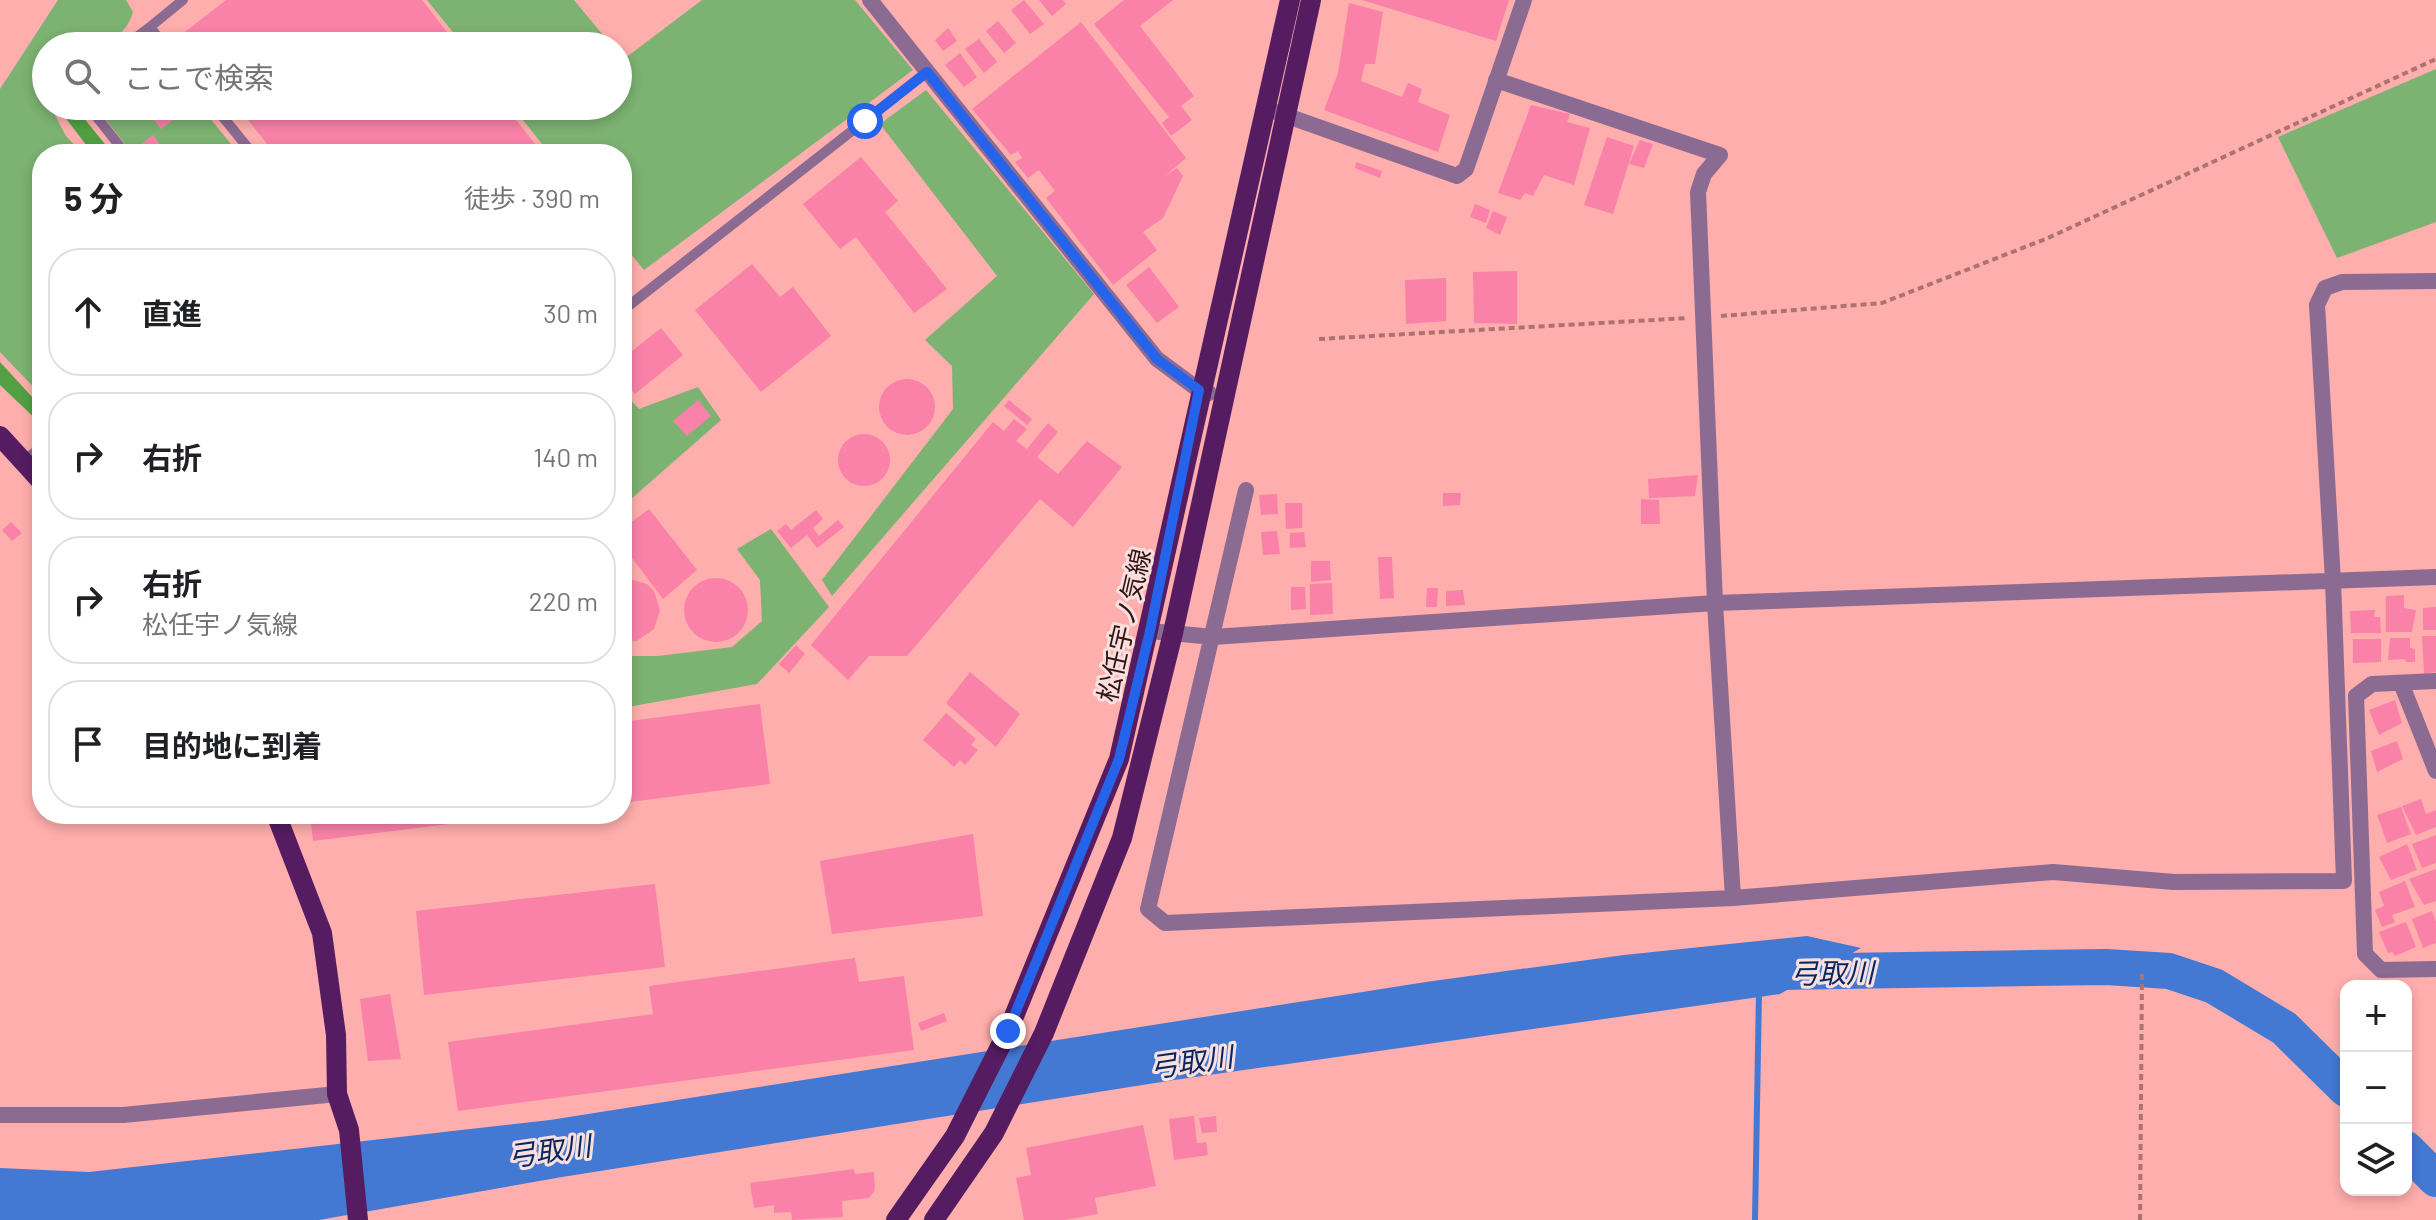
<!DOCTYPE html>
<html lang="ja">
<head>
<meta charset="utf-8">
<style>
	:root { --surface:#fff; --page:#f2f2f2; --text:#202124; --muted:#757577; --line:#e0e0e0 }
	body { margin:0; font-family:Barlow,"Noto Sans JP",sans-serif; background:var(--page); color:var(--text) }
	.controls { position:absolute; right:24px; bottom:24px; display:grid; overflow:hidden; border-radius:16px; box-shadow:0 4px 12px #0003 }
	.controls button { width:72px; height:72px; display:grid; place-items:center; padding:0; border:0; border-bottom:2px solid var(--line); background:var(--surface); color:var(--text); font:40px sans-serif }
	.stop { position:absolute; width:24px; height:24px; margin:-18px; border:6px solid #2563eb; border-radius:50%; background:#fff }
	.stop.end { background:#2563eb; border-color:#fff; box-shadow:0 2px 8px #0008 }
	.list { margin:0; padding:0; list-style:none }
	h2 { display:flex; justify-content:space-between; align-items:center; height:104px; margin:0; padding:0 32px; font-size:34px }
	h2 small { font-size:26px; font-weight:400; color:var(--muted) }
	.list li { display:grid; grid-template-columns:52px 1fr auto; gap:24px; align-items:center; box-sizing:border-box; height:128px; margin:0 16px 16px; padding:0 16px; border:2px solid var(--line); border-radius:32px }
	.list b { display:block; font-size:30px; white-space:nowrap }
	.list p { margin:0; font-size:26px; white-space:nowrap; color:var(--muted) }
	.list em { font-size:26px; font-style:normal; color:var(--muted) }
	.icon { flex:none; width:44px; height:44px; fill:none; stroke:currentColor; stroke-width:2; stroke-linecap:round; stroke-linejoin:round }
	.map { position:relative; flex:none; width:2436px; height:1220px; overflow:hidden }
	.search { position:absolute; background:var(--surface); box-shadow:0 4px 12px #0003; left:32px; top:32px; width:600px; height:88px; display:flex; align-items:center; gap:20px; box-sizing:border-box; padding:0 28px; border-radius:44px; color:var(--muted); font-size:30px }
	.panel { position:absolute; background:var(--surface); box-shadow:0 4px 12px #0003; left:32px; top:144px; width:600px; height:680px; border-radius:32px }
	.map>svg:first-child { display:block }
	.green { fill:#7cb272 }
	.forest { fill:#52a043 }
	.water { fill:#4378d3 }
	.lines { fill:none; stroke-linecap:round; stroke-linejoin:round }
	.stream { stroke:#4378d3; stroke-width:6 }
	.river { stroke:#4378d3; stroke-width:36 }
	.building { fill:#fa82a9 }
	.path { stroke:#ae7271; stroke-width:4; stroke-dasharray:6 4; stroke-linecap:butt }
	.service { stroke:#8b6b91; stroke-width:10 }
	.minor { stroke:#8b6b91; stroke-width:16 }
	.tertiary { stroke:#8b6b91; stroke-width:16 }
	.primary { stroke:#561c62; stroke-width:20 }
	.route { stroke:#2563eb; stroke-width:10 }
	.labels { text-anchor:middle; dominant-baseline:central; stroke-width:6; stroke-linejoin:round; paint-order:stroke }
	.street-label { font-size:26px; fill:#311414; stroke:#f9e0df }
	.water-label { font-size:28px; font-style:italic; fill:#062760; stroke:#f9e0df }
</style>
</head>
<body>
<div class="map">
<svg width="2436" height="1220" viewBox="0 0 2436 1220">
	<rect width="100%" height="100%" fill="#feaeac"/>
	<path class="green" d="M58,0H126L133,12C122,51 79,46 46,46V106H50L66,136L83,154H42V396L0,352V89Z
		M427,0H574L612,46H464Z
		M702,0H855L913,70L644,270L622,243V154H550L512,106H618V53L624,59Z
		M2436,69V222L2337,258L2278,137Z
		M926,90L1094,294L832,596L822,580L953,409L952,366L925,340L997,276L880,124Z
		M95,106H200L239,154H133Z
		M698,387L721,420L622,507V391L639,409Z
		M771,529L829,607L757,684L622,708V656H658L732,647L762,621L760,580L737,549Z"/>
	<path class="forest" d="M60,106H74L113,154H93L58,108Z
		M0,362L34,399L42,396V425L0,385Z"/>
	<path class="water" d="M1807,936L1861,948L1780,994L1174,1080L562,1177L319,1220H0V1168L89,1172L550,1120L1426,982L1624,955Z"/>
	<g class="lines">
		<path class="stream" d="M1755,1220L1759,992"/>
		<path class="river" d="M1772,972L2106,967L2169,971L2214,986L2284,1028L2346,1089
			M2406,1149L2436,1179"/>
	</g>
	<path class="building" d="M226,0H422L458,46H190L181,35Z
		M1024,0L1044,24L1030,34L1011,10Z
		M1039,0H1063L1066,4L1052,16Z
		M1124,0H1173L1140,26L1194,96L1181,106L1192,120L1171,136L1162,123L1169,117L1094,24Z
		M1362,0H1509L1496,41Z
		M1349,3L1383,12L1375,64H1365L1361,81L1402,97L1408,83L1422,89L1418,102L1450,115L1438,152L1324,110L1338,73Z
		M998,21L1016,43L1004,53L986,31Z
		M1081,22L1186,158L1165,176L1177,168L1183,176L1163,218L1143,232L1157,250L1113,285L1046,198L1055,191L1039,170L1028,178L1015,162L1022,158L1018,151L1011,155L972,109Z
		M948,28L957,41L943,51L935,40Z
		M979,39L997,62L984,73L965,49Z
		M960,53L977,77L964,87L945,65Z
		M1531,105L1570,114L1567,122L1590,128L1574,185L1544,175L1533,196L1525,193L1520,200L1498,193Z
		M164,106H172L180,115L161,129L151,116Z
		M237,106H505L543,154H275Z
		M153,135L167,154H146L139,146Z
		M1607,137L1634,146L1613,214L1584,205Z
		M1640,140L1653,144L1644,168L1629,164Z
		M861,157L898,201L885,212L947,289L914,313L856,237L840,249L803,204Z
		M1356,162L1382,171L1380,178L1355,168Z
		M1475,204L1490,210L1486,223L1470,217Z
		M1493,211L1507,217L1500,235L1486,228Z
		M752,264L780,297L793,287L831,336L761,392L695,310Z
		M1149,267L1179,307L1157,323L1126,285Z
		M1517,271V324L1474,323L1473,272Z
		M1446,278V321L1406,324L1405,280Z
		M661,328L683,355L635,394L622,378V359Z
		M879 407a28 28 0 1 1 56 0a28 28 0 1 1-56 0Z
		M698,400L711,416L687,436L673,421Z
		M1009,400L1032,419L1027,425L1004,406Z
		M1014,419L1027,429L1016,441L1027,449L1048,423L1058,432L1037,457L1058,474L1087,441L1122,467L1073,527L1040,499L907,656H869L848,680L811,645L993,422L1004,431Z
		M838 460a26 26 0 1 1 52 0a26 26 0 1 1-52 0Z
		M1698,475L1695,496L1649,498L1648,479Z
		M1443,493H1461L1460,505L1443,506Z
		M1277,494L1278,514L1261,515L1259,495Z
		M1641,499L1659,500L1660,524H1641Z
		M1285,503H1302V528L1286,529Z
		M649,509L697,570L663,599L622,545V529Z
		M816,510L823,519L813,528L819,536L838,520L844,527L817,548L807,535L791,548L777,531L786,524L791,530Z
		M11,522L22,533L12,541L2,530Z
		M1277,531L1280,554L1263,555L1261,532Z
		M1304,532L1306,547L1290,548V533Z
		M1378,557H1392L1394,598L1380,599Z
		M1311,561H1330L1331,580L1311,582Z
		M626,578L647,584L654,591L660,610L654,629L637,641L627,642L622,641V579Z
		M684 610a32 32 0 1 1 64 0a32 32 0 1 1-64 0Z
		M1332,583L1333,614L1310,615V584Z
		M1291,587H1305L1306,609L1291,610Z
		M1427,588H1438L1437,607H1426Z
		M1463,590L1465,605L1446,606V591Z
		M2404,595V608L2416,610L2412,632H2386V596Z
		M2436,607V630H2423V608Z
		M2375,610L2374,617H2380L2381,633H2351L2350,611Z
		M2422,636H2436V672L2424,674Z
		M2390,638H2410V648L2415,649V662H2406L2405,659L2388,660Z
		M2353,639H2381V662L2353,663Z
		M796,645L805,654L789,673L779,664Z
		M970,672L1020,714L996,747L946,703Z
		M2395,700L2402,723L2379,735L2369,710Z
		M760,704L770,784L622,803V722Z
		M946,713L976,739L971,745L978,750L965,765L960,760L954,767L923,740Z
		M2397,741L2403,759L2377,772L2371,751Z
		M2421,799L2426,814L2436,810V827L2416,835L2402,806Z
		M2401,807L2411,834L2387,843L2377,815Z
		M310,814H514V816L313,841Z
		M973,834L983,916L832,934L820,861Z
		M2436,835V863L2422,868L2412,844Z
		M2407,844L2417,870L2391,880L2379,857Z
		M2436,869V901L2424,905L2409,879Z
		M2405,881L2415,907L2392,915L2395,922L2382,927L2375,910L2384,906L2379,892Z
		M655,884L665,967L424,995L416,911Z
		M2432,911L2436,922V943L2423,948L2412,919Z
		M2406,922L2416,947L2395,956L2392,952L2388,953L2379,932Z
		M855,958L859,982L904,976L914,1050L458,1111L448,1042L653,1014L649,986Z
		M390,994L401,1059L368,1061L360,999Z
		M944,1013L947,1021L921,1031L918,1023Z
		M1194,1116L1197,1143L1206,1142L1208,1155L1174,1160L1169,1119Z
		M1216,1116L1217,1132L1202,1133L1199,1118Z
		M1143,1125L1156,1186L1095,1198L1098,1214L1065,1220H1024L1016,1178L1031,1175L1026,1148Z
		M854,1169L855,1174L874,1172L875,1190L869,1198L842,1201L843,1217L792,1220L791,1212L774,1213V1205L754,1208L750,1183Z"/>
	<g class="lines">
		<path class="path" d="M1721,316L1882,303L2048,238L2436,59
			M1319,339L1688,318
			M2140,1220L2142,973"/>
		<path class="service" d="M150,27L183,0
			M125,46L150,27L165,46
			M88,106L126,154
			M214,106L253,154
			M622,311L927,72
			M23,461L42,447"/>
		<path class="minor" d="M870,0L1157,359L1199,390L1209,393
			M1496,80L1720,155L1704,174L1698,192L1715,603L1733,898
			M1276,112L1457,176L1466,169L1524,0
			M1246,490L1148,909L1165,923L1733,898L2053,872L2174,882L2344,881L2333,581L2317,305L2325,288L2342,282L2436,281
			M1150,631L1213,637L1715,603L2436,577
			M2436,681L2372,684L2356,696L2365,954L2381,970L2436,969
			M2401,683L2436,771"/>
		<path class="tertiary" d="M0,1115H123L337,1094"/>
		<path class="primary" d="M0,436L42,482
			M276,814L322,933L336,1035L337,1094L349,1130L358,1220
			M896,1220L955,1136L1008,1031L1119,759L1290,0
			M934,1220L994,1133L1044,1033L1122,838L1173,633L1311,0"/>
	</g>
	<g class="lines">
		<path class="route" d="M865,121L927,72L1157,359L1199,390L1150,631L1119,759L1008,1031"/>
	</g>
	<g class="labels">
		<g class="street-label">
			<text transform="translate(1123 625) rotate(-77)">松任宇ノ気線</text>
		</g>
		<g class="water-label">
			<text transform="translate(1832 972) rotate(-1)">弓取川</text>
			<text transform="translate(1191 1061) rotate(-8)">弓取川</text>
			<text transform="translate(549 1150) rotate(-8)">弓取川</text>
		</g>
	</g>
</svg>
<div class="controls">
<button>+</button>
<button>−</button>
<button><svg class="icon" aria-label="layers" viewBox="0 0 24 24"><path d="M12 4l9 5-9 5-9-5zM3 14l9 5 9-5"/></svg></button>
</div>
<div class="stop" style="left:865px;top:121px"></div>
<div class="stop end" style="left:1008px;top:1031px"></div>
<div class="search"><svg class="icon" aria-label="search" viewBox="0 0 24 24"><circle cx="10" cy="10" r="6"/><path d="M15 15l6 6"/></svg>ここで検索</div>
<section class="panel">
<h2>5 分<small>徒歩 · 390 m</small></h2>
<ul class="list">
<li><svg class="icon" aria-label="ahead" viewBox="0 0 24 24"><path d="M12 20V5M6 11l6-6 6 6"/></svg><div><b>直進</b></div><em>30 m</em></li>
<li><svg class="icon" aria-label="right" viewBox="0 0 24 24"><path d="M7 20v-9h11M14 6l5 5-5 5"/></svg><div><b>右折</b></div><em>140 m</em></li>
<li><svg class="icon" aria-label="right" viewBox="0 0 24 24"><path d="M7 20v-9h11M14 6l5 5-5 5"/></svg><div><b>右折</b><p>松任宇ノ気線</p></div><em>220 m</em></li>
<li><svg class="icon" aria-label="arrive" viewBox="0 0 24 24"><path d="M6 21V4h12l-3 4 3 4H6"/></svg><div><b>目的地に到着</b></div></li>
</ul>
</section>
</div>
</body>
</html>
